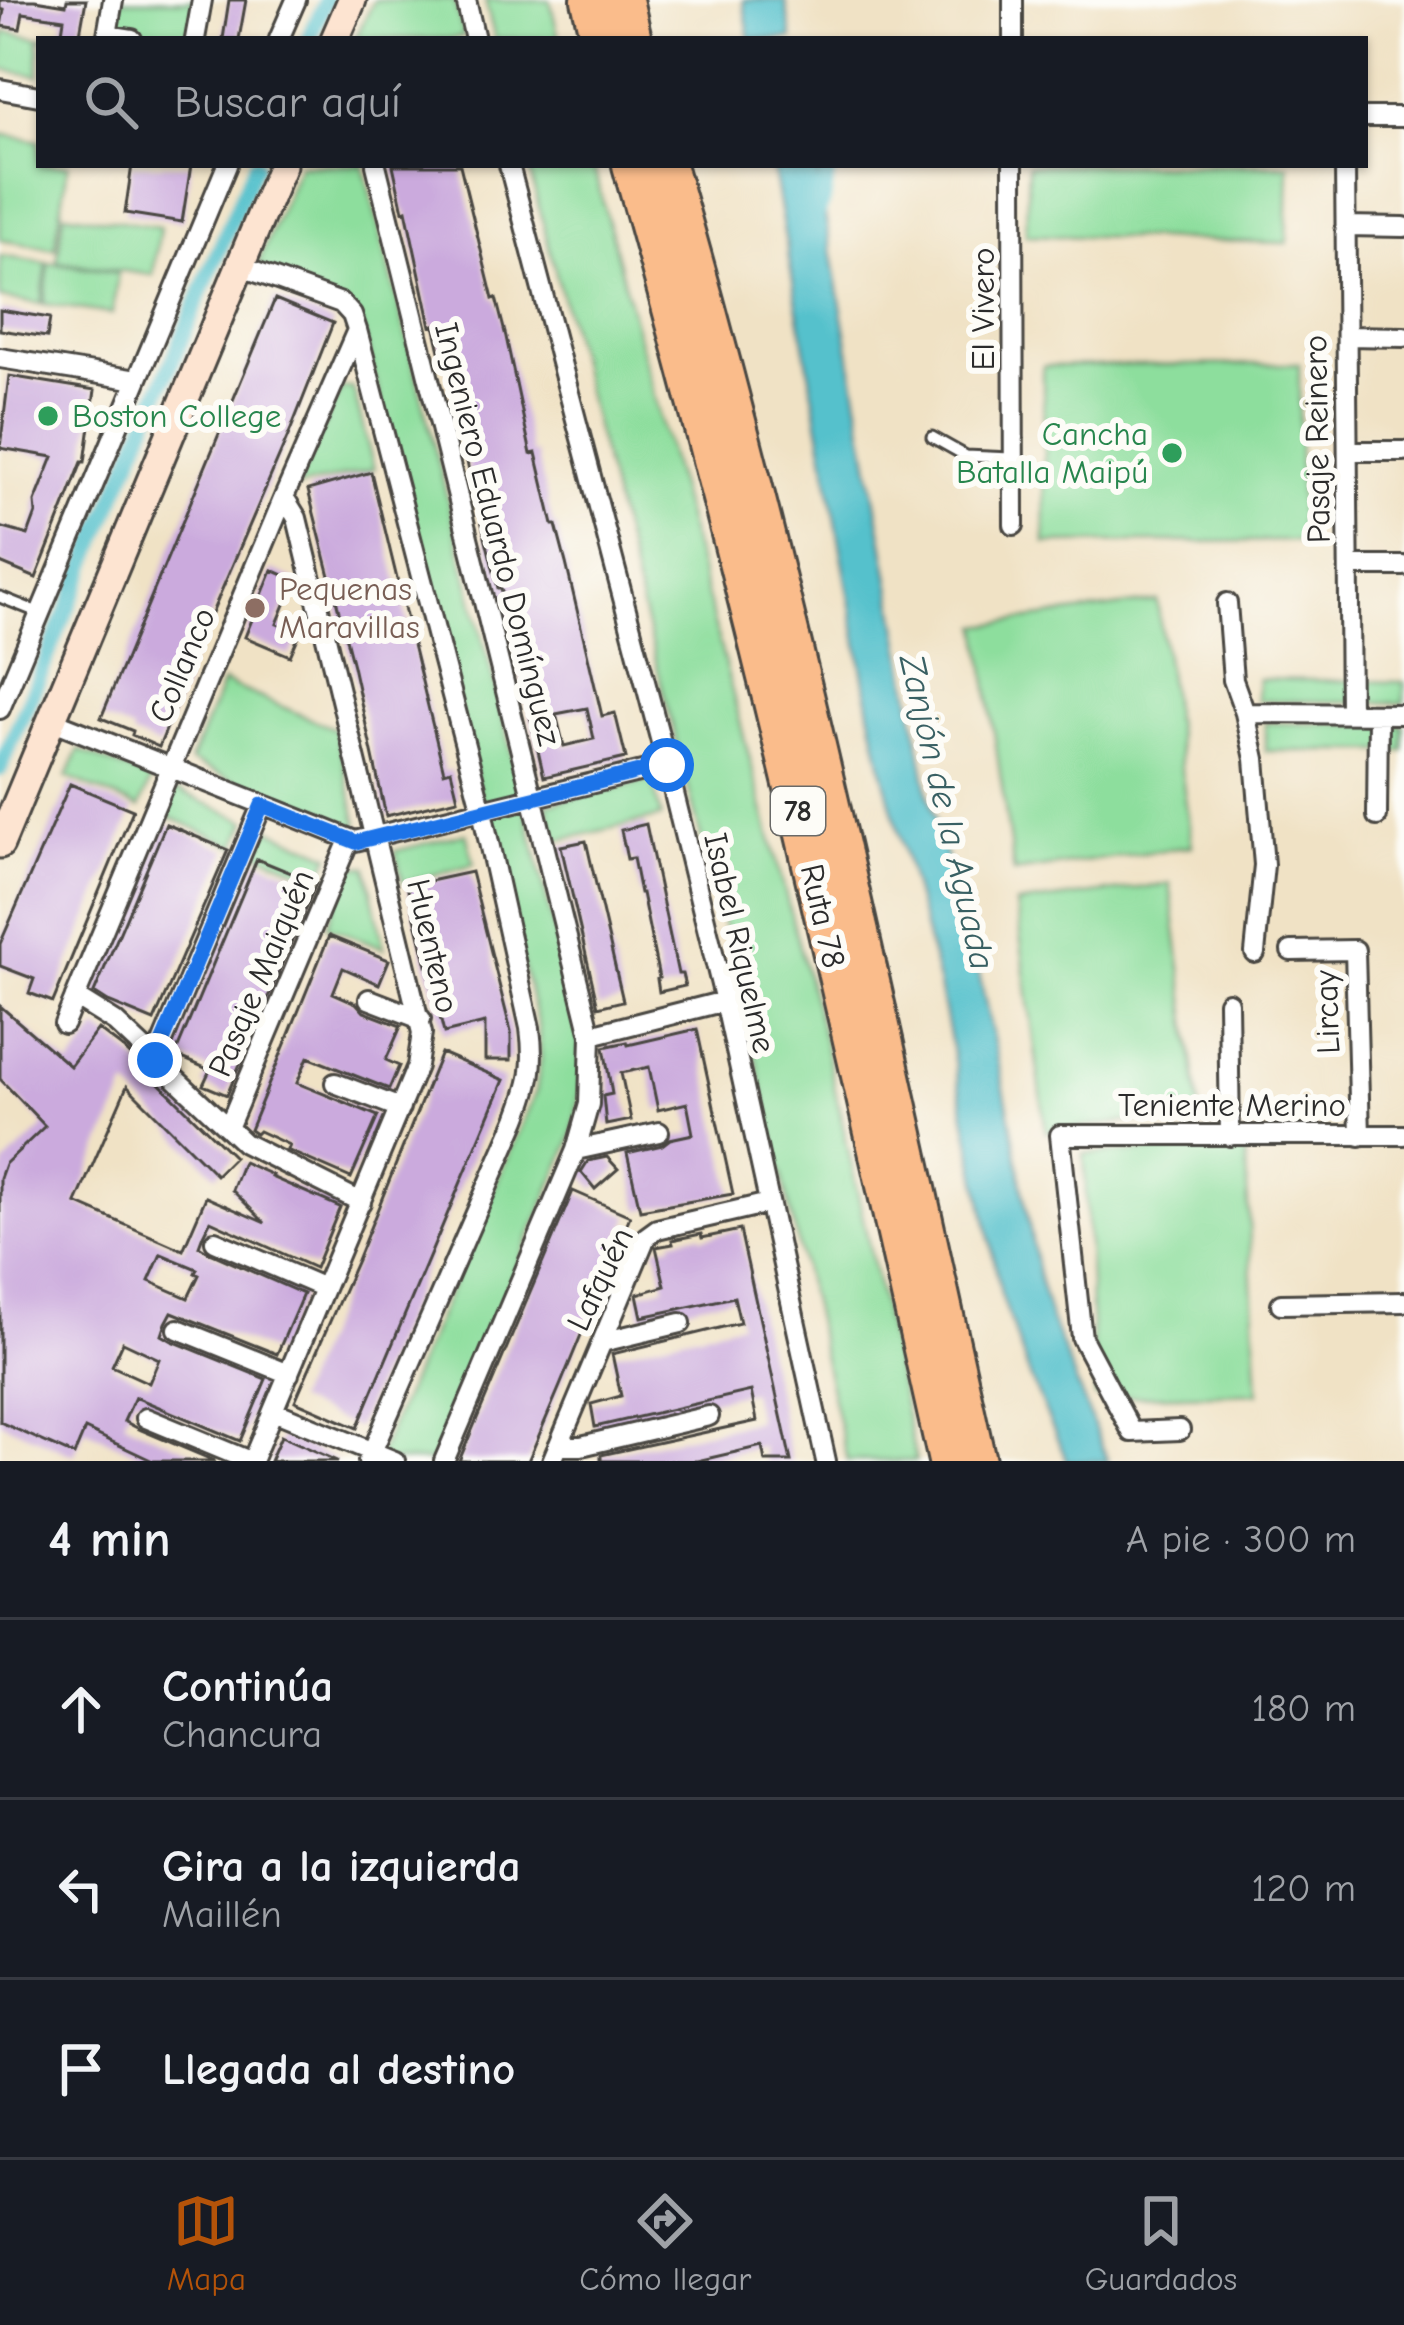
<!DOCTYPE html>
<html lang="es">
<head>
<meta charset="utf-8">
<style>
	:root { --surface:#171b24; --page:#20242c; --text:#f1f3f6; --muted:#9ea1a6; --line:#363941; --accent:#b45309 }
	body { margin:0; font-family:"Comic Neue",sans-serif; background:var(--page); color:var(--text) }
	.stop { position:absolute; width:36px; height:36px; margin:-27px; border:9px solid #1a73e8; border-radius:50%; background:#fff }
	.stop.end { background:#1a73e8; border-color:#fff; box-shadow:0 3px 12px #0008 }
	.list { margin:0; padding:0; list-style:none }
	h2 { display:flex; justify-content:space-between; align-items:center; height:156px; margin:0; padding:0 48px; font-size:51px }
	h2 small { font-size:39px; font-weight:400; color:var(--muted) }
	.list li { display:grid; grid-template-columns:78px 1fr auto; gap:36px; align-items:center; box-sizing:border-box; height:180px; padding:0 48px; border-top:3px solid var(--line) }
	.list b { display:block; font-size:45px; white-space:nowrap }
	.list p { margin:0; font-size:39px; white-space:nowrap; color:var(--muted) }
	.list em { font-size:39px; font-style:normal; color:var(--muted) }
	.icon { flex:none; width:66px; height:66px; fill:none; stroke:currentColor; stroke-width:2; stroke-linecap:round; stroke-linejoin:round }
	.map { position:relative; flex:none; width:1404px; height:1461px; overflow:hidden }
	.search { position:absolute; background:var(--surface); box-shadow:0 3px 9px #0004; left:36px; right:36px; top:36px; height:132px; display:flex; align-items:center; gap:30px; box-sizing:border-box; padding:0 42px; border-radius:0px; color:var(--muted); font-size:45px }
	.sheet { height:696px; background:var(--surface) }
	nav { display:flex; justify-content:space-around; align-items:center; box-sizing:border-box; height:168px; border-top:3px solid var(--line); background:var(--surface); font-size:33px; color:var(--muted) }
	nav a { display:grid; justify-items:center; gap:6px }
	nav .on { color:var(--accent) }
	.map>svg:first-child { display:block }
	.green { fill:#8dde9d; stroke:#5c8464; stroke-width:3 }
	.water { fill:#54c1cc; stroke:#40767c; stroke-width:3 }
	.lines { fill:none; stroke-linecap:round; stroke-linejoin:round }
	.canal { stroke:#54c1cc; stroke-width:16 }
	.building { fill:#cbaadd; fill-rule:evenodd }
	.lane-casing { stroke:#494642; stroke-width:15 }
	.street-casing { stroke:#494642; stroke-width:24 }
	.secondary-casing { stroke:#494642; stroke-width:33 }
	.highway-casing { stroke:#494642; stroke-width:42 }
	.lane { stroke:#fff; stroke-width:9 }
	.street { stroke:#fff; stroke-width:18 }
	.secondary { stroke:#fde4d1; stroke-width:27 }
	.highway { stroke:#fabc8b; stroke-width:36 }
	.route { stroke:#1a73e8; stroke-width:15 }
	.leisure-dot { fill:#2e9e5b; stroke:#fdfcf7; stroke-width:4.5 }
	.education-dot { fill:#8d6e63; stroke:#fdfcf7; stroke-width:4.5 }
	.labels { text-anchor:middle; dominant-baseline:central; stroke-width:12; stroke-linejoin:round; paint-order:stroke }
	.shield { fill:#fdfcf7; stroke:#6a6a68; stroke-width:3 }
	.shield-label { font-size:30px; font-weight:bold; fill:#2b2b2b }
	.street-label { font-size:33px; fill:#2b2b2b; stroke:#fdfcf7 }
	.leisure-label { font-size:33px; fill:#27864d; stroke:#fdfcf7; text-anchor:start }
	.education-label { font-size:33px; fill:#785e54; stroke:#fdfcf7; text-anchor:start }
	.water-label { font-size:36px; font-style:italic; fill:#396063; stroke:#fdfcf7 }
</style>
</head>
<body>
<div class="map">
<svg width="1404" height="1461" viewBox="0 0 1404 1461">
	<rect width="100%" height="100%" fill="#fdfcf7"/>
	<filter id="ink" filterUnits="userSpaceOnUse"><feTurbulence type="fractalNoise" baseFrequency=".00833" numOctaves="2"/><feDisplacementMap in="SourceGraphic" scale="24" xChannelSelector="R" yChannelSelector="G"/><feConvolveMatrix kernelMatrix="1 2 1 2 8 2 1 2 1" color-interpolation-filters="sRGB"/></filter>
	<filter id="wash" filterUnits="userSpaceOnUse"><feTurbulence type="fractalNoise" baseFrequency=".004" numOctaves="4" result="noise"/><feDisplacementMap in="SourceGraphic" scale="48" xChannelSelector="R" yChannelSelector="G"/><feGaussianBlur stdDeviation="2.7" result="paint"/><feColorMatrix in="noise" values="0 0 0 0 0 0 0 0 0 0 0 0 0 0 0 0 0 1.4 0 .05"/><feComposite in="paint" operator="in"/></filter>
	<g filter="url(#wash)">
		<rect width="100%" height="100%" fill="#f0e2c5"/>
		<path class="green" d="M119,0H195L189,39H157L114,32Z
			M374,0H454L464,36L451,39H355Z
			M485,0H550L559,39H495Z
			M5,32L47,39H39V76L0,69Z
			M0,134L39,141V165H68L55,249L0,240Z
			M299,165H363L523,797L579,1038C583,1078 580,1104 570,1143L435,1461H376L536,1091L541,1058L538,1026L361,321L260,265V259Z
			M528,165H593L824,1040L916,1461H847L741,993Z
			M1028,165H1289L1287,243L1026,235Z
			M64,213L160,227L153,275L57,262Z
			M0,256L47,263L41,304L0,298Z
			M49,263L118,273L112,314L44,304Z
			M1299,364L1300,541L1045,543L1043,366Z
			M344,388H352L354,392L374,469L296,488L339,392Z
			M1157,601L1192,846L1014,872L979,626Z
			M1258,679L1404,682V703L1257,700Z
			M223,682L335,729L358,824L352,830L190,762Z
			M1265,723L1404,726V751H1265Z
			M79,750L151,780L139,808L67,777Z
			M652,780L661,817L556,841L547,804Z
			M176,790L247,821L236,846L165,815Z
			M266,828L330,855L320,879L256,852Z
			M466,833L474,864L403,883L395,851Z
			M350,866L367,867L384,948L327,926Z
			M1170,884L1200,1112L1046,1132L1016,904Z
			M1245,1147L1258,1393L1095,1397L1084,1154Z"/>
		<path class="water" d="M743,0H785L792,39H750Z
			M772,165H816L928,793L979,973L1010,1116L1038,1274L1049,1315L1108,1461H1067L1030,1377L1001,1294L938,981L883,772L870,711Z"/>
		<g class="lines">
			<path class="canal" d="M309,39L326,0
				M813,221L823,201L829,165
				M0,769L255,165"/>
		</g>
		<g id="blocks">
			<path class="building" d="M0,0H35L66,5L67,0H86L79,39H61L64,19L23,13L20,29L1,26L4,10L0,9Z
				M229,0H246L239,39H223Z
				M132,165H191L182,222L125,213Z
				M393,165H460L493,299L496,298L506,337L531,454L536,453L553,525H556L566,563L602,716L615,713L626,758L544,777L501,588H498L470,476L446,363L443,364L434,325L431,326L406,210L403,211ZM587,708L594,739L564,746L556,714Z
				M275,299L333,323L291,429L183,680L186,681L159,747L132,735L133,731L101,718Z
				M0,310L50,318L47,337L0,330Z
				M9,376L95,390L85,462H82L36,578L0,563V527L28,535L36,513L35,502L53,457L0,448Z
				M371,472L444,772L451,770L458,799L386,816L353,666L308,490Z
				M272,570L295,580L277,624L300,633L290,656L245,637Z
				M70,784L133,810L53,1002L29,993L34,979L0,966V944Z
				M166,824L228,850L154,1021L108,1002L94,993Z
				M646,824L678,974H682L685,986L659,992L657,979L659,978L642,893H640L633,858L627,859L621,830Z
				M586,841L623,1001L598,1007L561,846Z
				M257,859L316,883L227,1095L203,1085L210,1070L175,1055Z
				M471,872L511,1032V1060H485V1023L444,1033L407,886Z
				M329,936L389,960L379,984L343,968L333,993L356,1003L364,1012L401,1026L386,1060L399,1066L389,1089L308,1057L297,1083L378,1116L351,1178L287,1150L289,1145L259,1131L256,1134L250,1130Z
				M0,1006L70,1066L98,1029L123,1048L234,1157L216,1175L127,1086L76,1203L183,1250L206,1197L265,1223L232,1190L243,1162L272,1175L271,1177L340,1207L315,1268L210,1221L203,1235L199,1246L210,1253L303,1294L277,1354L172,1312L166,1323L162,1335L172,1341L266,1379L240,1441L135,1397L124,1421L141,1430L215,1461H153L85,1429L74,1455L0,1422V1178L5,1164L45,1126L0,1079ZM161,1254L197,1269L195,1273L199,1275L188,1298L149,1281ZM123,1342L159,1359L149,1383L112,1366Z
				M697,1029L733,1194L640,1210L627,1153L662,1145L670,1139L693,1134L687,1103L658,1110L649,1067L621,1073L631,1120L606,1125L603,1096L612,1094L604,1047L627,1042L628,1045Z
				M441,1053L504,1080L357,1428L295,1401L357,1260Z
				M607,1157L618,1169L595,1189L581,1172L588,1161Z
				M573,1191L630,1216L560,1386L528,1461H459Z
				M740,1230L791,1461H765L762,1446L697,1461H601V1455L757,1421L751,1391L595,1427L591,1404L621,1396L612,1354L740,1323L734,1297L642,1317L637,1294L665,1286L656,1247L673,1244L672,1240L701,1234L702,1238Z
				M281,1436L338,1461H270Z"/>
		</g>
	</g>
	<g filter="url(#ink)">
		<use href="#blocks" fill-opacity="0" stroke="#494642" stroke-width="3"/>
		<g class="lines">
			<defs>
				<path id="lane" d="M932,437L966,456L1011,458
					M0,597L40,613"/>
				<path id="street" d="M113,0L107,35L132,39
					M466,0L475,39
					M1013,0V39
					M195,39L202,0
					M279,39L296,0
					M0,89L39,96
					M1365,117H1404
					M376,165L591,1035L589,1104L576,1150L444,1461
					M509,165L667,765L725,1001L826,1461
					M1013,165L1014,525
					M1345,165L1350,713
					M1346,226L1404,227
					M239,266L341,303L352,315L357,330L482,811L530,1028C535,1066 531,1083 517,1119L368,1461
					M1347,336L1404,337
					M0,358L137,380
					M1348,451H1404
					M1349,566H1404
					M1227,603L1233,680L1245,713L1255,759L1264,865L1255,953
					M0,709L227,165
					M1245,713L1404,714
					M51,720L355,841L667,765
					M1377,816L1378,714
					M1291,951L1355,950L1360,1136
					M75,997L115,1022L244,1143L361,1202
					M369,999L421,1019
					M1228,1002L1230,1136
					M64,1024L284,497L357,330
					M591,1035L725,1001
					M155,1060L262,805
					M335,1083L400,1108
					M228,1128L349,840
					M576,1150L659,1132
					M215,1241L324,1288
					M1281,1304L1404,1302
					M178,1329L289,1374
					M602,1342L681,1323
					M273,1411L395,1461
					M146,1418L250,1461
					M1180,1430L1132,1432L1082,1338L1060,1135H1404
					M558,1446H581L709,1416
					M252,1461L417,1066L422,1033L297,518L284,497
					M552,1461L646,1237L657,1229L769,1203"/>
				<path id="secondary" d="M335,39L352,0
					M0,844L282,165"/>
				<path id="highway" d="M590,0L599,39
					M624,0L633,39
					M631,165C753,593 850,1027 947,1461
					M667,165C790,592 881,1027 977,1461"/>
			</defs>
			<use href="#lane" class="lane-casing"/>
			<use href="#street" class="street-casing"/>
			<use href="#secondary" class="secondary-casing"/>
			<use href="#highway" class="highway-casing"/>
			<use href="#lane" class="lane"/>
			<use href="#street" class="street"/>
			<use href="#secondary" class="secondary"/>
			<use href="#highway" class="highway"/>
		</g>
	</g>
	<g class="lines" filter="url(#ink)">
		<path class="route" d="M155,1060L262,805L356,842L667,765"/>
	</g>
	<g class="leisure-dot">
		<circle cx="48" cy="416" r="12"/>
		<circle cx="1172" cy="453" r="12"/>
	</g>
	<circle class="education-dot" cx="255" cy="608" r="12"/>
	<g class="labels">
		<rect class="shield" x="771" y="787" width="54" height="48" rx="9"/>
		<g class="shield-label">
			<text x="798" y="811">78</text>
		</g>
		<g class="street-label">
			<text transform="translate(983 309) rotate(-90)">El Vivero</text>
			<text transform="translate(1317 439) rotate(-91)">Pasaje Reinero</text>
			<text transform="translate(498 534) rotate(76)">Ingeniero Eduardo Domínguez</text>
			<text transform="translate(182 665) rotate(-67)">Collanco</text>
			<text transform="translate(823 916) rotate(77)">Ruta 78</text>
			<text transform="translate(740 943) rotate(77)">Isabel Riquelme</text>
			<text transform="translate(433 946) rotate(77)">Huenteno</text>
			<text transform="translate(261 973) rotate(-67)">Pasaje Maiquén</text>
			<text transform="translate(1327 1012) rotate(-92)">Lircay</text>
			<text x="1232" y="1105">Teniente Merino</text>
			<text transform="translate(600 1279) rotate(-64)">Lafquén</text>
		</g>
		<g class="leisure-label">
			<text x="72" y="416">Boston College</text>
			<text x="1148" y="434" text-anchor="end">Cancha<tspan x="1148" dy="38">Batalla Maipú</tspan></text>
		</g>
		<g class="education-label">
			<text x="279" y="589">Pequenas<tspan x="279" dy="38">Maravillas</tspan></text>
		</g>
		<g class="water-label">
			<text transform="translate(947 812) rotate(77)">Zanjón de la Aguada</text>
		</g>
	</g>
</svg>
<div class="stop" style="left:667px;top:765px"></div>
<div class="stop end" style="left:155px;top:1060px"></div>
<div class="search"><svg class="icon" aria-label="search" viewBox="0 0 24 24"><circle cx="10" cy="10" r="6"/><path d="M15 15l6 6"/></svg>Buscar aquí</div>
</div>
<section class="sheet">
<h2>4 min<small>A pie · 300 m</small></h2>
<ul class="list">
<li><svg class="icon" aria-label="ahead" viewBox="0 0 24 24"><path d="M12 20V5M6 11l6-6 6 6"/></svg><div><b>Continúa</b><p>Chancura</p></div><em>180 m</em></li>
<li><svg class="icon" aria-label="left" viewBox="0 0 24 24"><path d="M17 20v-9H6M10 6l-5 5 5 5"/></svg><div><b>Gira a la izquierda</b><p>Maillén</p></div><em>120 m</em></li>
<li><svg class="icon" aria-label="arrive" viewBox="0 0 24 24"><path d="M6 21V4h12l-3 4 3 4H6"/></svg><div><b>Llegada al destino</b></div></li>
</ul>
</section>
<nav>
<a class="on"><svg class="icon" aria-label="map" viewBox="0 0 24 24"><path d="M3 6l6-2 6 2 6-2v14l-6 2-6-2-6 2zM9 4v14M15 6v14"/></svg>Mapa</a>
<a><svg class="icon" aria-label="directions" viewBox="0 0 24 24"><path d="M12 3l9 9-9 9-9-9zM9 14v-3h6M13 9l2 2-2 2"/></svg>Cómo llegar</a>
<a><svg class="icon" aria-label="saved" viewBox="0 0 24 24"><path d="M7 4h10v16l-5-4-5 4z"/></svg>Guardados</a>
</nav>
</body>
</html>
